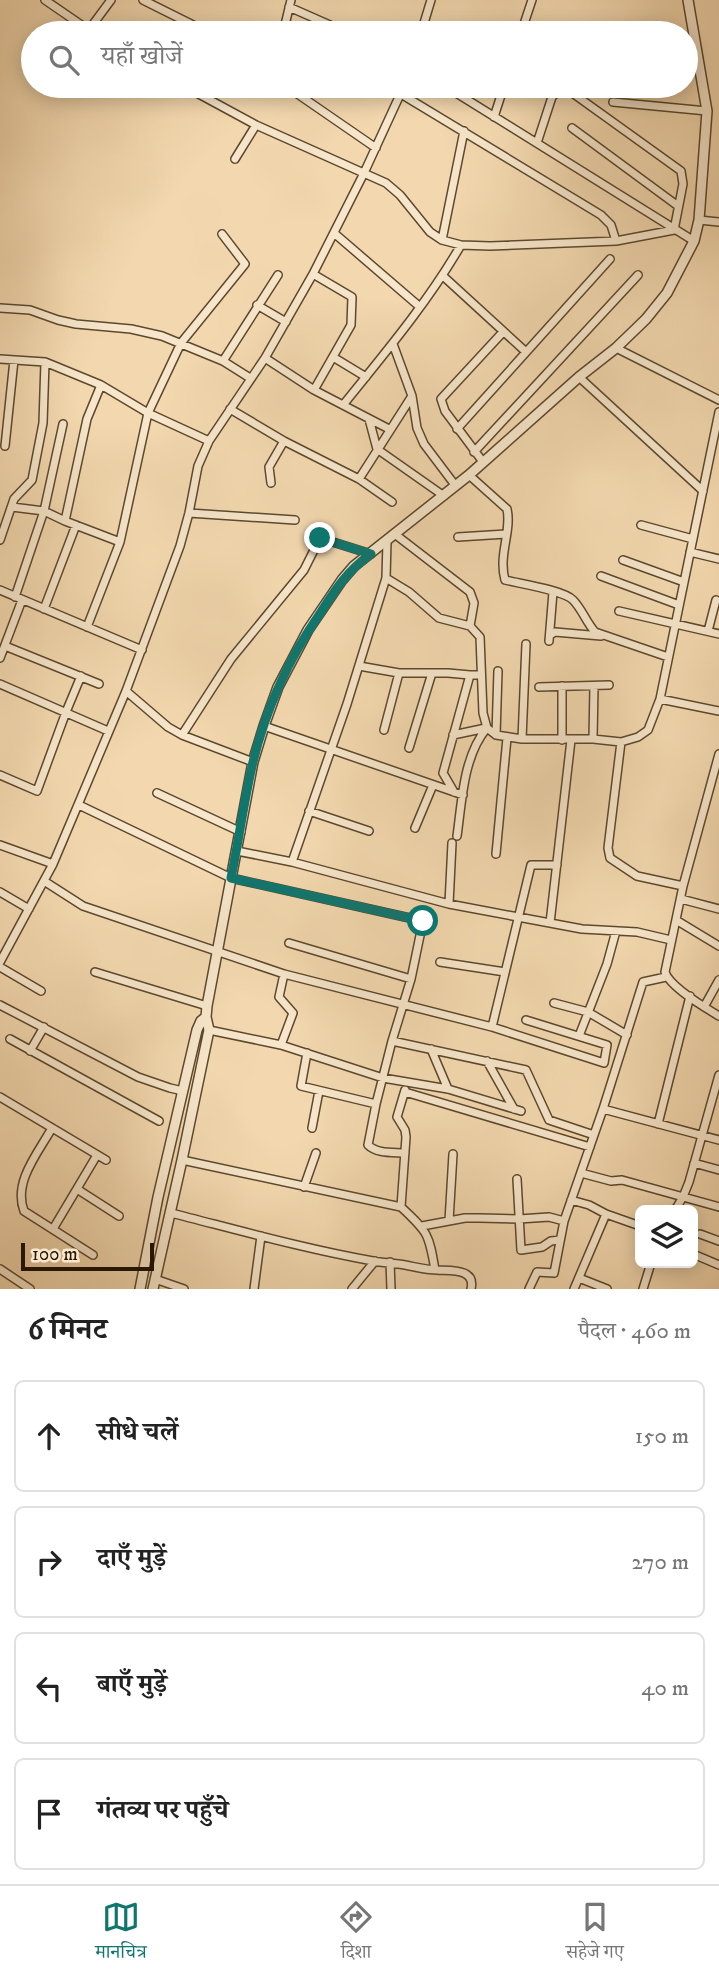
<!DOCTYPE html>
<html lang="hi">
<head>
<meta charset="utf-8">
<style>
	:root { --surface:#fff; --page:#f6f6f6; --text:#222; --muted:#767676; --line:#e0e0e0; --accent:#0f766e }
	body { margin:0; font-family:"IM FELL DW Pica","Noto Serif Devanagari",serif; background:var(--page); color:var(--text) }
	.controls { position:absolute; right:21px; bottom:21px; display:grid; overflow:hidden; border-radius:10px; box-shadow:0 4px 18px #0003 }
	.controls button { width:63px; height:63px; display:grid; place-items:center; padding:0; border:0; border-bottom:2px solid var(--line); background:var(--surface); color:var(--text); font:35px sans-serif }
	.scale { position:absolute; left:21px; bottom:18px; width:133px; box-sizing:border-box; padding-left:7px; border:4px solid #2a1802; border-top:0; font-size:19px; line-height:24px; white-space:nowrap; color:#2a1802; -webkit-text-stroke:5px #f7e6cb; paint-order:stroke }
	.stop { position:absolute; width:21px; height:21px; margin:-16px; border:5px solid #0f766e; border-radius:50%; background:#fff }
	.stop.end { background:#0f766e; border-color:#fff; box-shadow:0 2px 7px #0008 }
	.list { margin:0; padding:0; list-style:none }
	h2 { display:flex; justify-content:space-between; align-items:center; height:91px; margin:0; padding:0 28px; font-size:30px }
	h2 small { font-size:23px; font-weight:400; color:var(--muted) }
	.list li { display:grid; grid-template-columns:46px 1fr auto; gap:21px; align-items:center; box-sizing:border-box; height:112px; margin:0 14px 14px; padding:0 14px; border:2px solid var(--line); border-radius:10px }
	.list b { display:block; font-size:26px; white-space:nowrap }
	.list em { font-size:23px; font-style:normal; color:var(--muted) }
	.icon { flex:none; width:38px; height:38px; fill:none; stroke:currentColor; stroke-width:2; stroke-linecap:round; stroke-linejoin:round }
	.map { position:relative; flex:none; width:719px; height:1289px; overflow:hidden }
	.search { position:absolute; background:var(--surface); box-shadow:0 4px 18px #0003; left:21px; right:21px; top:21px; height:77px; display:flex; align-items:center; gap:18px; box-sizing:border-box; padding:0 24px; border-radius:38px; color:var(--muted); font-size:26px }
	.sheet { height:595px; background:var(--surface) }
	nav { display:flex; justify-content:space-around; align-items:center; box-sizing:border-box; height:98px; border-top:2px solid var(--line); background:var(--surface); font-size:19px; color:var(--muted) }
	nav a { display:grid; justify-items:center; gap:4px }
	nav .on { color:var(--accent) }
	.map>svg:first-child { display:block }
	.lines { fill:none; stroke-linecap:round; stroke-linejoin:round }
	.minor-casing { stroke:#5c482d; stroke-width:10 }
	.tertiary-casing { stroke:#5c482d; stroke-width:12 }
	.minor { stroke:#f7e6cb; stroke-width:7 }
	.tertiary { stroke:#f7e6cb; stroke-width:9 }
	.route { stroke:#0f766e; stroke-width:9 }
</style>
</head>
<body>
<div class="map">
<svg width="719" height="1289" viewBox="0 0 719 1289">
	<rect width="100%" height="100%" fill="#f3d8af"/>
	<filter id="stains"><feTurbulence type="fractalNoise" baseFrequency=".00286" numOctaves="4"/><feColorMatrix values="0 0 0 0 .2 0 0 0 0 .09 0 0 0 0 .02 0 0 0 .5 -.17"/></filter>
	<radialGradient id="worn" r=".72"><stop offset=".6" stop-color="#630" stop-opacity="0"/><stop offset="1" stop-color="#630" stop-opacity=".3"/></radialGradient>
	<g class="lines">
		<defs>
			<path id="minor" d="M45,0L93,33
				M143,0L209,33
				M289,7L348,33
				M88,31L111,0
				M283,33L291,0
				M421,33L431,0
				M521,33L532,0
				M184,86L256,125L386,183L400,195L430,232L442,240L461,245L490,246L616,241L674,230L683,184L681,171L571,92L560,89L552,97L537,143
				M286,86L376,148
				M445,86L694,241
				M401,94L601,215L611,225L616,241
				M613,102L707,111
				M494,117L504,86
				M572,128L678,206
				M235,159L256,125
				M699,220L719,222
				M334,233L420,307
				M442,240L464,131
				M313,274L352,297L351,325L314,390
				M443,276L526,352
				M257,305L286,322
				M0,308L30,310L58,320L76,324L131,329L162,336L223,361L250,378
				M616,348L719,400
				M333,357L366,377
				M265,358L314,390L389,429
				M0,359L45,362L101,385L148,413L181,343L245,264L222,234
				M223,361L278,275
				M579,377L703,491
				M412,396L417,428L424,444L455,485
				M343,405C385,353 428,302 461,245
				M230,409L284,441L359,479L392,502
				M369,419L377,449L444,496
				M457,429L610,259
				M5,446L14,360
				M474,452L638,275
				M483,462L445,411L441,399L503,332
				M469,475L507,509C512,531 498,555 505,580C521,584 563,590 573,600C582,609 586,622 595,632L668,657
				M359,479L412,396L393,344
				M271,483L269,467L284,441
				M12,507L44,511L65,521L120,542
				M189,513L295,520
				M65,521L87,419L101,385
				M641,525L693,539
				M396,535L470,592L474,603L470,626
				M458,537L506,534
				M0,540L14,499L32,480L43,423L45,362
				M690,552L719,559
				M623,560L684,582
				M601,576L679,605
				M386,578L409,592L439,618L470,626L480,637L483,713L487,728L496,735L522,739H593L621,742L638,737L648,730L660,699L719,412
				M0,590L142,650
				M15,597L44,511L63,424
				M44,609L76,525
				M619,611L719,634
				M87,627L120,542L148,413L209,441
				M708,631L716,600
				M550,635L555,632L601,636
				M549,641L553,592
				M5,646L99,684
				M0,658L22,600
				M359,666L399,673H448L470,675
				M0,684L108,731
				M562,686V740
				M539,687L609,685
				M126,691L168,727L182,735L253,762
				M660,699L719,711
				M264,726L463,795
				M384,730L399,673
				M182,735L231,659L304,570L320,538L371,554
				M453,735L486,728
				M496,735L498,671
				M522,739L526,644
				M593,739L594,686
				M621,742L608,848L610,858L637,876L683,886
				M409,748L432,673
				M719,754L683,886L665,972C670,987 704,1007 719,1016
				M0,775L37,791L66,712L81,676
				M454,792L443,773L470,675H481
				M157,793L241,832
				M79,805L231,878L423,921L411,979L392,1041L376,1104L301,1086L307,1053
				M309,811L369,831
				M415,828L433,785
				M457,836C462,802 463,756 487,728
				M0,845L53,864
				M237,851L292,862L449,904L582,929L637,932L671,940
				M496,854L507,738
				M292,862L347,704L386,578L387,541
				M44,881L83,906L284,974L492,1027L604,1063L607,1045L526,1020
				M0,892L29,909
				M681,899L719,909
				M449,904L452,843
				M676,920L719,946
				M550,923L571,740
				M289,943L411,979
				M0,962L53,864L126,691L180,546L189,513L198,466L209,441L265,358L313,274L364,173L404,86
				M440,962L505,972
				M0,967L41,991
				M95,972L207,1006
				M554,1003L588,1012L627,1035
				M0,1005L138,1077L170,1088L183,1091
				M704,1007L719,980
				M492,1027L531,865H557
				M209,1030L281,1045L383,1078L448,1089L521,1111
				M579,1036L607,964L616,931
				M10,1039L159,1121
				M392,1041L526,1070L549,1120L594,1135
				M281,1045L293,1013L279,997L284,974
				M431,1049L448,1089
				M30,1051L44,1027
				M487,1061L514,1109
				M405,1092L590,1147
				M0,1097L106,1160
				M376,1104L368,1145C377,1154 393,1152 405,1153
				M603,1109L719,1140
				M658,1124L690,996
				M52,1128C38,1153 13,1182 24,1211L93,1255
				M312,1128L319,1091
				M182,1160L401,1207C428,1232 429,1234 435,1270
				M694,1163L719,1170
				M581,1173L611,1181L622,1180L719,1207
				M517,1179L521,1250L542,1247L551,1241L560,1240
				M304,1187L316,1153
				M77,1189L119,1216
				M571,1200L589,1205L606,1214L640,1226
				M401,1207L406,1137L405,1130L397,1117L405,1090
				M675,1210L683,1197L689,1182L719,1075
				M171,1213C238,1230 305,1249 373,1261C384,1263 395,1263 405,1265C416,1267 426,1270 437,1270C450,1271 476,1268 471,1289
				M449,1221L453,1154
				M422,1226L465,1218H479L519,1219L549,1217L564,1221
				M53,1229L97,1155
				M700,1234L719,1241
				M693,1254L719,1265
				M390,1262L391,1289
				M0,1269L30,1289
				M579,1278L607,1289
				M155,1279L184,1289
				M254,1289L261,1236
				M352,1289L375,1261
				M529,1289L537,1272L554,1273L564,1221L603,1109L643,982L666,977
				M574,1289L606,1214
				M643,1289L651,1263"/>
			<path id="tertiary" d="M140,1289L158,1197L197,1030L201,1021L206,1017
				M153,1289L182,1160L209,1030L206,1017L207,1006L253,762L264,726L278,687L308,630L342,580L354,566L469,475L579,377L616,348L646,319L667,293L694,241L699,220L707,111L688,0"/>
		</defs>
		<use href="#minor" class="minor-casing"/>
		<use href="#tertiary" class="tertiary-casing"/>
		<use href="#minor" class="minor"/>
		<use href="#tertiary" class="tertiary"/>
	</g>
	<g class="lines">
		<path class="route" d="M320,538L371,554C346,572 335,590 319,615C288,660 266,709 253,762C244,800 239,840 231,878L423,921"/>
	</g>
	<rect width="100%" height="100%" filter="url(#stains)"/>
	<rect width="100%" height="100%" fill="url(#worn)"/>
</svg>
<div class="controls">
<button><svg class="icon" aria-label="layers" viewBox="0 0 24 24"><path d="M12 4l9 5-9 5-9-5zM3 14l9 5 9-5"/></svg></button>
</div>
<div class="scale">100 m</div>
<div class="stop" style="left:423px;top:921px"></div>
<div class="stop end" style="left:320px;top:538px"></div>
<div class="search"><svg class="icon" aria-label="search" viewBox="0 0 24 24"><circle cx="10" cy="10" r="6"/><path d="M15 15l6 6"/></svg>यहाँ खोजें</div>
</div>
<section class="sheet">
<h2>6 मिनट<small>पैदल · 460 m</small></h2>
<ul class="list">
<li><svg class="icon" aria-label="ahead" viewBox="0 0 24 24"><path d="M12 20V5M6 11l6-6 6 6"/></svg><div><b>सीधे चलें</b></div><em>150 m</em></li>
<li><svg class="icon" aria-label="right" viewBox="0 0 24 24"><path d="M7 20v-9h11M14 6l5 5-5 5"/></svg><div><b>दाएँ मुड़ें</b></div><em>270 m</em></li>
<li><svg class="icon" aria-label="left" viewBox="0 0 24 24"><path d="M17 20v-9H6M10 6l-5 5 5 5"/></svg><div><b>बाएँ मुड़ें</b></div><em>40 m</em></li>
<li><svg class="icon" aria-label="arrive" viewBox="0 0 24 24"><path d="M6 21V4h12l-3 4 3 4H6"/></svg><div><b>गंतव्य पर पहुँचे</b></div></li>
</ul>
</section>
<nav>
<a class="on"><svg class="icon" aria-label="map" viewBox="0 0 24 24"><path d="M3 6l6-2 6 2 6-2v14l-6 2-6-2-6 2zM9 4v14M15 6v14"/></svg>मानचित्र</a>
<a><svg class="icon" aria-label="directions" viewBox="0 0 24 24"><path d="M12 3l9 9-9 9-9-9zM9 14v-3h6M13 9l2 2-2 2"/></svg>दिशा</a>
<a><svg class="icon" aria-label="saved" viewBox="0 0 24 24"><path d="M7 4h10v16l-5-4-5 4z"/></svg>सहेजे गए</a>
</nav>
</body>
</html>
